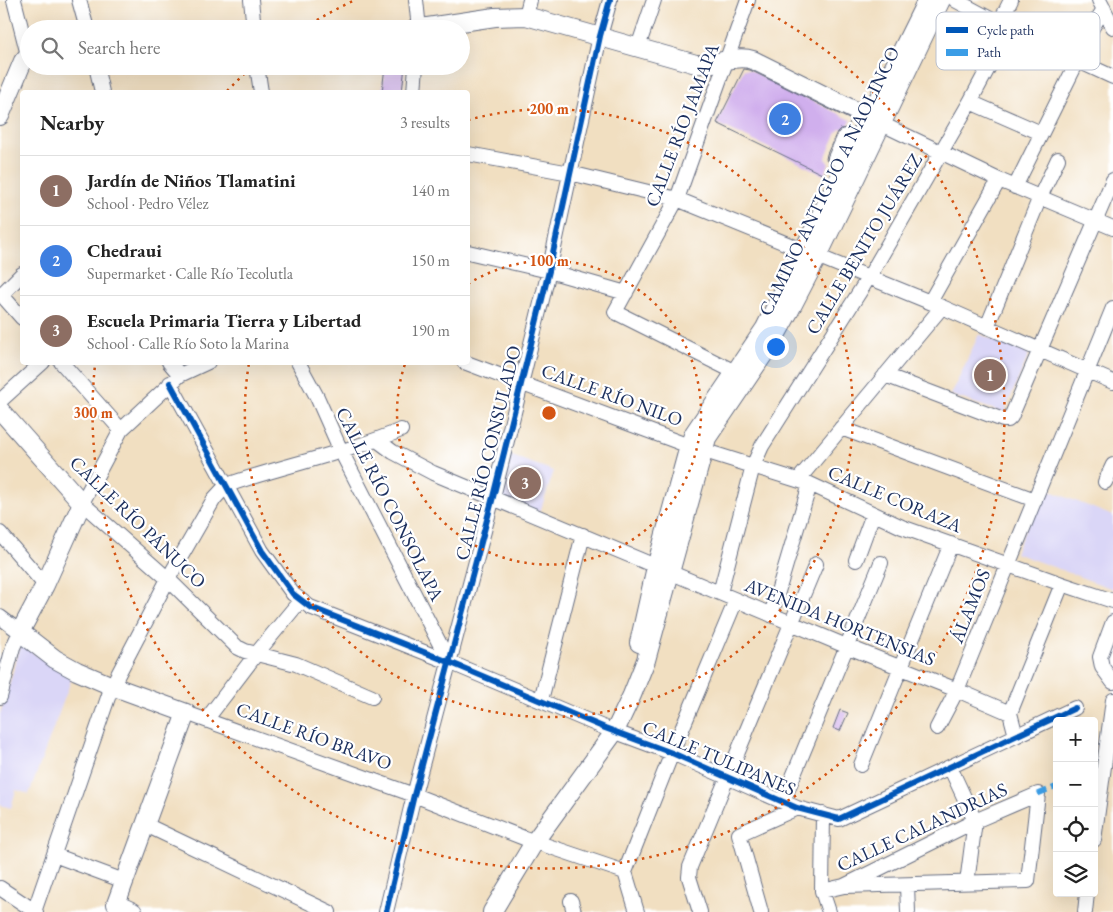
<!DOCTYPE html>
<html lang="en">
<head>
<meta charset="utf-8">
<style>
	:root { --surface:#fff; --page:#f2f2f2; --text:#222; --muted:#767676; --line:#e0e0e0; --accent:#b5179e }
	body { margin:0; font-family:"EB Garamond",serif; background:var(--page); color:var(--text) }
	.controls { position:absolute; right:15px; bottom:15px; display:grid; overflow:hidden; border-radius:5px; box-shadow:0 5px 20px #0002 }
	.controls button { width:45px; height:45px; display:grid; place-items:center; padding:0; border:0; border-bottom:1px solid var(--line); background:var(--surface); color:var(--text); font:25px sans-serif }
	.you { position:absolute; left:775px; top:346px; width:18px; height:18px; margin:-12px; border:4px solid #fff; border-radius:50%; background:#1a73e8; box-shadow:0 0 0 8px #1a73e833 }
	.badge { display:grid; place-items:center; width:32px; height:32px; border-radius:50%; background:var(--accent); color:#fff; font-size:16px; font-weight:700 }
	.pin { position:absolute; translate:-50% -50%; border:2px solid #fff; box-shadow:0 1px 5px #0006 }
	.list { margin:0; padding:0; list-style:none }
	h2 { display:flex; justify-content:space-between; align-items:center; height:65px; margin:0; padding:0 20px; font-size:21px }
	h2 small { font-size:16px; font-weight:400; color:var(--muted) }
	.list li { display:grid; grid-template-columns:32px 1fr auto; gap:15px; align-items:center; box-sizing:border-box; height:70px; padding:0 20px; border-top:1px solid var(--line) }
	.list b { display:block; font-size:19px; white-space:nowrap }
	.list p { margin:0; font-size:16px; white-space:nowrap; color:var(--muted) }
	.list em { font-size:16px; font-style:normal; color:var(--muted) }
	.icon { flex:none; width:28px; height:28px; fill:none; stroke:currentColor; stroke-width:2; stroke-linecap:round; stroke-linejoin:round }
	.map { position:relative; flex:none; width:1113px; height:912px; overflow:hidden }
	.search { position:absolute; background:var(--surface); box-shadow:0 5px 20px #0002; left:20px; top:20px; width:450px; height:55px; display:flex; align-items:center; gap:12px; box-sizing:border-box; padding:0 18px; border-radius:28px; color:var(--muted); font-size:19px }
	.panel { position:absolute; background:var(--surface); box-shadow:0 5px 20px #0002; left:20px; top:90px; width:450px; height:275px; border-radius:5px }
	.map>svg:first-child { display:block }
	.built { fill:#dad6f7 }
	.building { fill:#d0afed }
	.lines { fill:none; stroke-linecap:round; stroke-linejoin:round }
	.minor-casing { stroke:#666d81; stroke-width:16 }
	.major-casing { stroke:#666d81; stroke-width:20 }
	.minor { stroke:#fff; stroke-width:14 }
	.major { stroke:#fff; stroke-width:18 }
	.quiet { stroke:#3b9de6; stroke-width:5; stroke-dasharray:10 5; stroke-linecap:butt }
	.cycleway-casing { stroke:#fff; stroke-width:9 }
	.cycleway { stroke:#0057b8; stroke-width:6 }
	.ring { fill:none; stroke:#d45514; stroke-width:2.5; stroke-dasharray:2.5 5 }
	.labels { text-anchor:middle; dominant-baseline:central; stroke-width:4.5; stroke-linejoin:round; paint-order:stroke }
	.street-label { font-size:19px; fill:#1b2f5e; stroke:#fff }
	.key { fill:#fff; stroke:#bbc1cf; stroke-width:1 }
	.key-label { font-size:14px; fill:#1b2f5e }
	.centre { fill:#d45514; stroke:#fff; stroke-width:2.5 }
	.ring-label { font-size:15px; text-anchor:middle; font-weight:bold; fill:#d45514; stroke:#fff; stroke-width:4.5; stroke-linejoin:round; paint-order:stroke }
</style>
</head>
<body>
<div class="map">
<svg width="1113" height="912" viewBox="0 0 1113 912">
	<rect width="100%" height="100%" fill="#fff"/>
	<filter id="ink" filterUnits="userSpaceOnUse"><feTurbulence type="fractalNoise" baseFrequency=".02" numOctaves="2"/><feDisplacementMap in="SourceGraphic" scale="10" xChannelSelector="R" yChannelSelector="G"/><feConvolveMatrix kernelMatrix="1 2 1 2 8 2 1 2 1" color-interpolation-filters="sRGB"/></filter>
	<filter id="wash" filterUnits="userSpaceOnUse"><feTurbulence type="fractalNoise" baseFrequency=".0096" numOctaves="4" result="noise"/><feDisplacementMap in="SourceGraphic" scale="20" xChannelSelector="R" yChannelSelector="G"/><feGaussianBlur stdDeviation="1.12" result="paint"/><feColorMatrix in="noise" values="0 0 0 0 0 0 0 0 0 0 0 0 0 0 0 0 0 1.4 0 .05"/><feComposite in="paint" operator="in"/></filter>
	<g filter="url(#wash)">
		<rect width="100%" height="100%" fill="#f1dfc1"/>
		<path class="built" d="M979,334L1029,354L1004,413L951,395Z
			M509,455L554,471L540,512L498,496Z
			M1043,488L1113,516V589L1015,553Z
			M21,645L72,678L29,794L16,790L11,808L0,805V714Z"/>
		<g id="blocks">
			<path class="building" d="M385,66H405L402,92H382Z
				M744,69L750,70L851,120L847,128L840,129L837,132L827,154L826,159L829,164L824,175L717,123Z
				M840,710L848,713L840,731L833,728Z"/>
		</g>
	</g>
	<g filter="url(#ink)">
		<use href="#blocks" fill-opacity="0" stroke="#666d81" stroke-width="1"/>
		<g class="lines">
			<defs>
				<path id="minor" d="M14,0L28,55
					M79,0L87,29
					M251,0L254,29
					M416,0L419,29
					M955,0L1009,29L1113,77
					M1099,0L1113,27
					M526,16L530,0
					M999,24L1011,0
					M638,47L654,0
					M96,66L102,92
					M257,66L261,92
					M414,92L416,66
					M970,102L1041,133
					M882,124L999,180L1113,228
					M468,154L570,173L677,199L942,307L1113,382
					M854,168L835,158L845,136L866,145
					M1015,187L1078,60L1090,31L1104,9
					M468,252L549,271L626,293
					M0,293L22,318
					M1,295L22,274
					M930,302L999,180
					M987,327L1040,197L1058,159
					M61,362L121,430
					M169,362L180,375
					M208,362L180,375L121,430L82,503L168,579L237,647L245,651L296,664L372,697
					M298,362L317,397L341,451L449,662
					M464,362L689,446L810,484L902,527L1062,584L1113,601
					M735,372L615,312L677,199L748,0
					M885,375L1003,420H1008L1011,417L1113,180
					M170,383L262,551L293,594L310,607L449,662L605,728L672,753L797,808L839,819L1075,708
					M0,401L43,362
					M841,428L1035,500
					M377,440L393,452L433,473L846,646L957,690L1010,713
					M798,480L942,307
					M1105,482L1113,465
					M0,533L45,585
					M856,560L873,514
					M720,593L753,466L762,446L869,277L970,102L1009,29
					M771,615L810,484
					M0,617L20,632L13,647L0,697
					M1113,622L1100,657L1102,667L1113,682
					M541,700L583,535
					M186,713L414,795L524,838L625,872
					M206,720L257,653L300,601
					M937,728L957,690L1113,308
					M1016,736L1010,713L1062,584
					M861,765L951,544
					M950,767L975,821L967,883
					M783,801L881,563
					M823,814L822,891L829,912
					M146,825L329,912
					M1094,840L1113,700
					M54,855L124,881
					M907,885L908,912
					M0,888L36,912
					M822,891L844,886L975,821L1038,794L1028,881L844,886
					M571,901L574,912
					M34,912L112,686L168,579L214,499L226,486L233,483C289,464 347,453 401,430
					M386,912L414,795L493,497L549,271L600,36L610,0
					M637,912L625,872L672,753L736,600
					M700,912L689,877L690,867L816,564
					M761,912L739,834L797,808
					M1085,912L1087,893"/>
				<path id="major" d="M414,29L495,17L526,16L696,64C716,66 734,54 753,60L880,123
					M0,116L23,61L29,54
					M0,410L82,503L45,585L20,632L55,659L77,671L112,686L186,713L116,904L133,912
					M639,643L656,567L689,446L694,433L765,328L776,306L927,0
					M492,912L535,841L615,731L632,695L646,660L707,438L774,339L789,312L818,256L941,0"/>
			</defs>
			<use href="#minor" class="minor-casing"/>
			<use href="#major" class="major-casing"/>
			<use href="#minor" class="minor"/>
			<use href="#major" class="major"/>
			<path class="quiet" d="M1038,794L1057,786"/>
			<defs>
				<path id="cycleway" d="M170,383L262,551L293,594L310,607L449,662L605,728L672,753L797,808L839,819L1075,708
					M386,912L414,795L493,497L549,271L600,36L610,0"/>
			</defs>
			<use href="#cycleway" class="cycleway-casing"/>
			<use href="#cycleway" class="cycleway"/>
		</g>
	</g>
	<g class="ring">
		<path d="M468 284A152 152 0 1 1 405 364"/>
		<path d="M468 120A304 304 0 1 1 249 363"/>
		<path d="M227 91A456 456 0 0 1 253 66M304 28A456 456 0 0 1 353 1M745 1A456 456 0 1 1 95 365"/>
	</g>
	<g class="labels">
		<g class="street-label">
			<text transform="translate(682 125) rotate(-69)">CALLE RÍO JAMAPA</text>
			<text transform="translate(829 181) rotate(-64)">CAMINO ANTIGUO A NAOLINCO</text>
			<text transform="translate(864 244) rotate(-59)">CALLE BENITO JUÁREZ</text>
			<text transform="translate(612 395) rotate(20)">CALLE RÍO NILO</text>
			<text transform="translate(488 453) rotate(-76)">CALLE RÍO CONSULADO</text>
			<text transform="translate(895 499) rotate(23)">CALLE CORAZA</text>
			<text transform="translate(390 504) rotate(63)">CALLE RÍO CONSOLAPA</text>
			<text transform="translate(138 522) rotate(44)">CALLE RÍO PÁNUCO</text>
			<text transform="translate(970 606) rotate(-68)">ÁLAMOS</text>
			<text transform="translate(840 622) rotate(22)">AVENIDA HORTENSIAS</text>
			<text transform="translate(314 736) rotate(20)">CALLE RÍO BRAVO</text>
			<text transform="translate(719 758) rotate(23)">CALLE TULIPANES</text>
			<text transform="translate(922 827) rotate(-25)">CALLE CALANDRIAS</text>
		</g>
	</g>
	<rect x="936" y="12" width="164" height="58" rx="8" class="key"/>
	<rect x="946" y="27" width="22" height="6" fill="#0057b8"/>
	<rect x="946" y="49" width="22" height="7" fill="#3b9de6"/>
	<g class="key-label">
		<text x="977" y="35">Cycle path</text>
		<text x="977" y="57">Path</text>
	</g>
	<circle cx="549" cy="413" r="8" class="centre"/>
	<g class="ring-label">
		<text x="549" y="114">200 m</text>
		<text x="549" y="266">100 m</text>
		<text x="93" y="418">300 m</text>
	</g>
</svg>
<div class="controls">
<button>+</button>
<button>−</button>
<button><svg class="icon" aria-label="locate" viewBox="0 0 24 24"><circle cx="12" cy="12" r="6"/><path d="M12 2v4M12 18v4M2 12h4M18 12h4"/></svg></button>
<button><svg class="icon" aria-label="layers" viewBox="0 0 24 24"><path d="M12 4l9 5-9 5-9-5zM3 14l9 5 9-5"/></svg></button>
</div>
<div class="you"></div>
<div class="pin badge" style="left:990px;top:375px;background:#8d6e63">1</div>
<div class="pin badge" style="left:785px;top:119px;background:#3f7fe0">2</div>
<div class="pin badge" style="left:525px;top:483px;background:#8d6e63">3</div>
<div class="search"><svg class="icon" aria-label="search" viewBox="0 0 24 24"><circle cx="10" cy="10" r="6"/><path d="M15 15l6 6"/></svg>Search here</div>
<section class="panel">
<h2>Nearby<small>3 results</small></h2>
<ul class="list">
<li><span class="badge" style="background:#8d6e63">1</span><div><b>Jardín de Niños Tlamatini</b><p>School · Pedro Vélez</p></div><em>140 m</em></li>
<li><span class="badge" style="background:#3f7fe0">2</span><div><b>Chedraui</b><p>Supermarket · Calle Río Tecolutla</p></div><em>150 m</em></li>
<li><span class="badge" style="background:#8d6e63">3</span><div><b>Escuela Primaria Tierra y Libertad</b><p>School · Calle Río Soto la Marina</p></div><em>190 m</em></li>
</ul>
</section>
</div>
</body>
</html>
